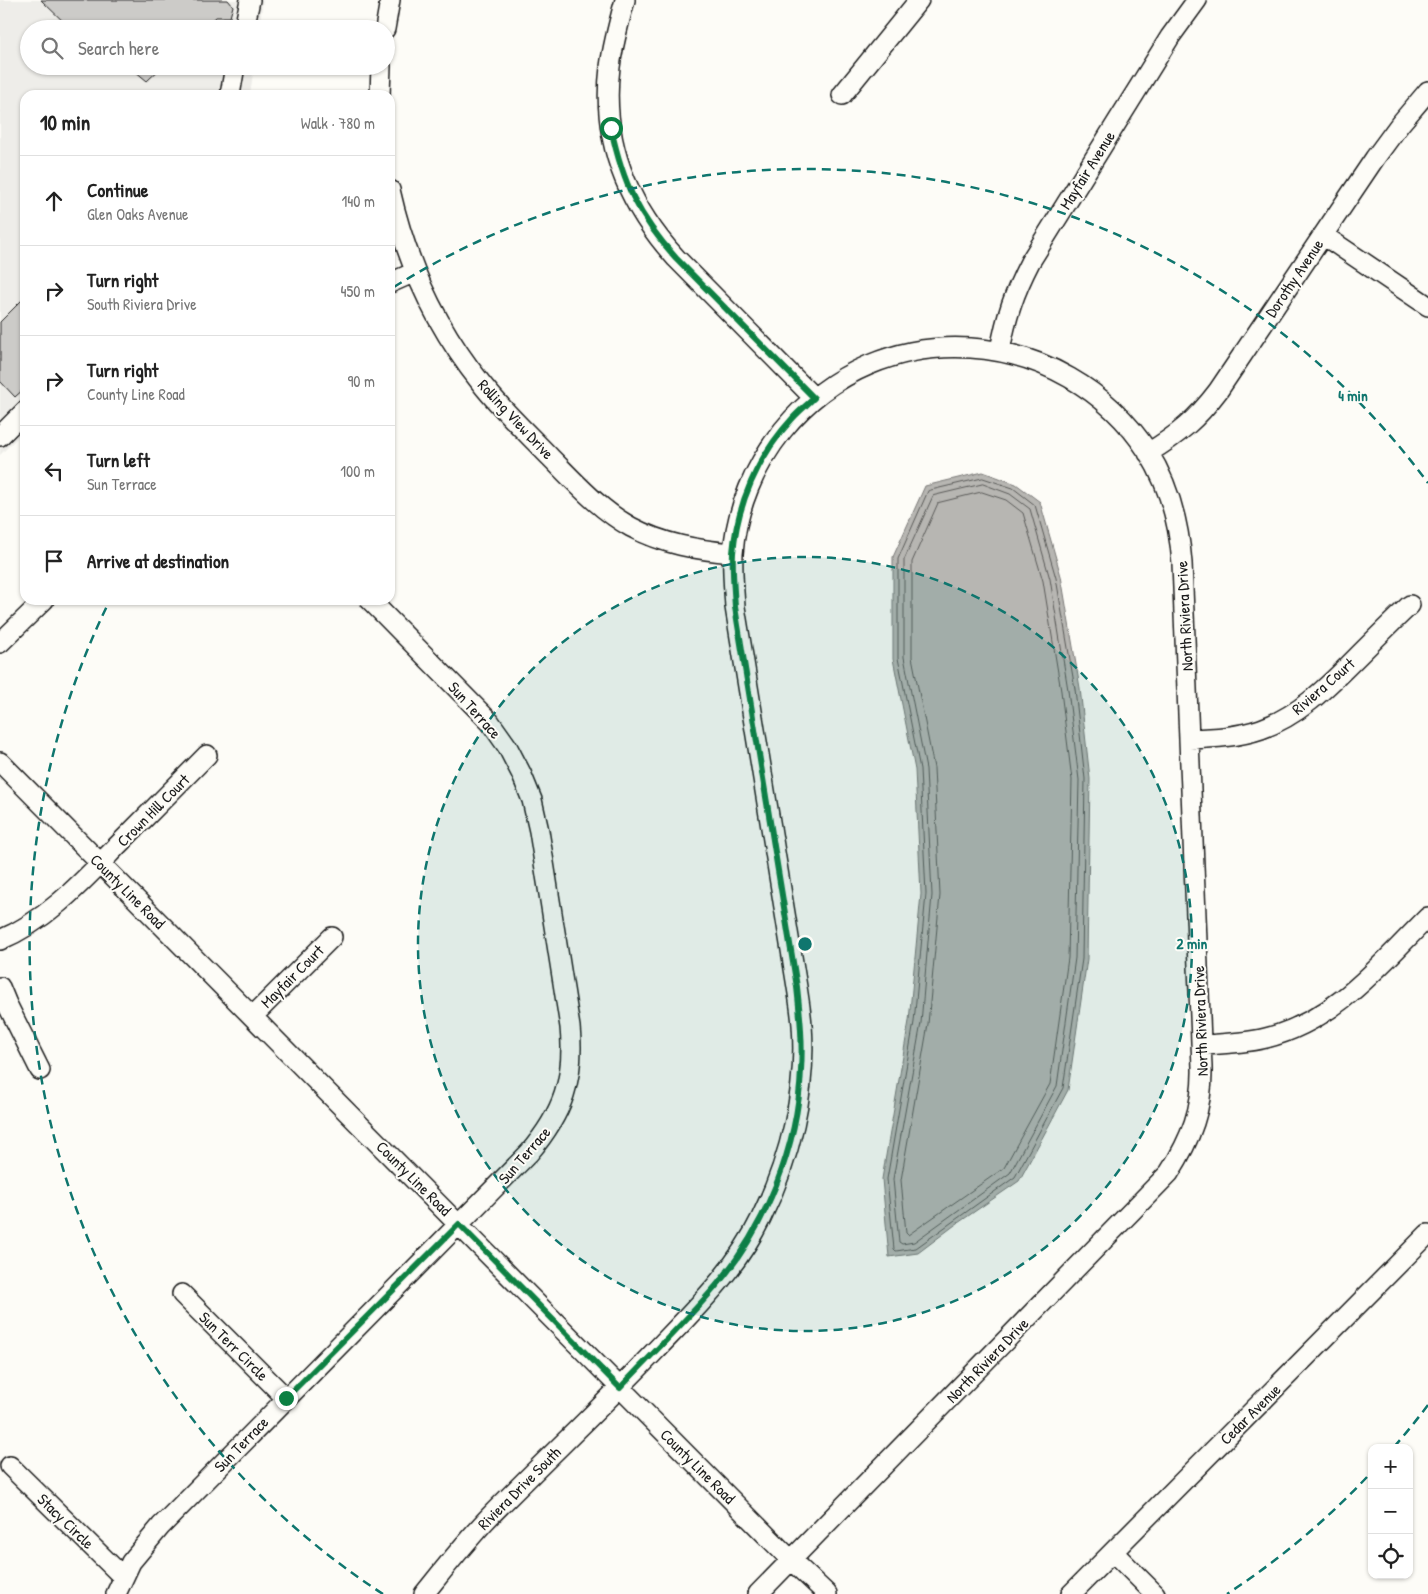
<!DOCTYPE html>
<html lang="en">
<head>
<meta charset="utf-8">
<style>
	:root { --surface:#fff; --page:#f6f6f6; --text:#222; --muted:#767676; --line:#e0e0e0 }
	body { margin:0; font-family:"Patrick Hand",sans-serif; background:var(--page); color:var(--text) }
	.controls { position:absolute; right:15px; bottom:15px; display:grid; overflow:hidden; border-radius:10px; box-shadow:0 1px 4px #0004 }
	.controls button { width:45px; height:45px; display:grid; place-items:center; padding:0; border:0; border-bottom:1px solid var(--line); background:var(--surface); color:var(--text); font:25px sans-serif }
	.stop { position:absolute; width:15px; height:15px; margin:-11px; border:4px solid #0b8043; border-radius:50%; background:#fff }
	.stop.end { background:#0b8043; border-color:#fff; box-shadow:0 1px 5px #0008 }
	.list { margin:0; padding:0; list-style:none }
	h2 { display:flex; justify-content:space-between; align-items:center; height:65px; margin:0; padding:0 20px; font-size:21px }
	h2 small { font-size:16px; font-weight:400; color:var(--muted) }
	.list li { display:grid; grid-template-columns:32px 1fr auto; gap:15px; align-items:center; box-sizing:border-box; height:90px; padding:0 20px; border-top:1px solid var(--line) }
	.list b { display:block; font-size:19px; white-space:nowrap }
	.list p { margin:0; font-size:16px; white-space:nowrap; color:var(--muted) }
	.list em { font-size:16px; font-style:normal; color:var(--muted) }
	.icon { flex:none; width:28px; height:28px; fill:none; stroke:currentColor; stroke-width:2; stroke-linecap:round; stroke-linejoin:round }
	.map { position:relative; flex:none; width:1428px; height:1594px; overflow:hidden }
	.search { position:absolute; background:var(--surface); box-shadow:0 1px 4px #0004; left:20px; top:20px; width:375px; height:55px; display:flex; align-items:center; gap:12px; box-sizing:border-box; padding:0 18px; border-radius:28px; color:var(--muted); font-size:19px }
	.panel { position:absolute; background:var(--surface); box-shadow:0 1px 4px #0004; left:20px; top:90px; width:375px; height:515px; border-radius:15px }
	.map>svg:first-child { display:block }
	.built { fill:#eeede9 }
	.water { fill:#b7b6b2; stroke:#797876 }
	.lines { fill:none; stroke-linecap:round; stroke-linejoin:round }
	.shore { stroke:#5a5a58; stroke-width:1 }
	.building { fill:#cccbc8; stroke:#1c1c1c }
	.minor-casing { stroke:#1c1c1c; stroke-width:22 }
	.minor { stroke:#fdfcf7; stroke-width:19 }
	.route { stroke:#0b8043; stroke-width:6 }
	.ring { fill:none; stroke:#0f766e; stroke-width:2.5; stroke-dasharray:9 6 }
	.labels { text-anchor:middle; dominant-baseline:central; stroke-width:4; stroke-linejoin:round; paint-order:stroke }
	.street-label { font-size:16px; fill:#1c1c1c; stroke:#fdfcf7 }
	.centre { fill:#0f766e; stroke:#fdfcf7; stroke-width:2.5 }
	.ring-label { font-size:15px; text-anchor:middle; font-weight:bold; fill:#0f766e; stroke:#fdfcf7; stroke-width:4; stroke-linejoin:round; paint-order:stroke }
</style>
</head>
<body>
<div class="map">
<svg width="1428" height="1594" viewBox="0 0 1428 1594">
	<rect width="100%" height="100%" fill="#fdfcf7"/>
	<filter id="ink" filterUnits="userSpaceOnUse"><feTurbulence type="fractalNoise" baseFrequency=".02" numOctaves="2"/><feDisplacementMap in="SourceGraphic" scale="10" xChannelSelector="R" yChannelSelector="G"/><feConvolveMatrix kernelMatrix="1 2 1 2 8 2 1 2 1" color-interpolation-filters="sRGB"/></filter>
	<g filter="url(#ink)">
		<path class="built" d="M0,0H263L259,29H29V66H254L250,95H25V430L0,455Z"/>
		<path class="water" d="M983,472L1016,484L1040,502L1061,576L1080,688L1090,779L1087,959L1068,1090L1019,1181L955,1225L918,1253L889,1257L882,1179L909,1021L921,894L915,770L893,659V557L925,486Z"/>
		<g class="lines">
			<path class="shore" d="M983,478L1013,488L1035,505L1056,578L1075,689L1085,779L1082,959L1063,1088L1015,1177L916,1248L896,1251L894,1249L887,1179L914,1022L926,894L920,769L898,658V559L928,491Z
				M983,484L1010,494L1030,509L1050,579L1068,690L1079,780L1075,958L1057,1086L1010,1173L914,1242L902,1244L899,1242L893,1179L921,1023L932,895L926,769L904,657V560L933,496Z
				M982,492L1006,500L1023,513L1043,581L1061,691L1072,780L1068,958L1050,1084L1004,1168L908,1235L906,1233L901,1180L928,1024L940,895L934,768L912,657V562L938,503Z"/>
		</g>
		<path class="building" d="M41,0H228L233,6L230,17H216L203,29H71Z
			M129,66H163L147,81Z
			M25,297V388L15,397L0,381V322Z"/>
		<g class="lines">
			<defs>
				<path id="minor" d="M625,0C619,22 613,44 610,67C601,141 627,204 676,258L814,398
					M244,29L250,0
					M385,29L390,0
					M230,95L235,66
					M380,95L381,66
					M842,95L919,0
					M390,190C406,261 436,327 481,383C502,410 528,434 551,458C576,483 600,510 631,527C663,544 697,550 733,553
					M1323,235L1428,306
					M390,283L415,272
					M1000,351C1006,317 1014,293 1030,262L1170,37L1197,0
					M0,436L25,411
					M1148,453C1179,434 1196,420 1218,391L1375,158L1400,124L1428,91
					M0,643L44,600
					M1189,739C1214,738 1238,737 1261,729C1298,716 1325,689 1352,662C1371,643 1390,624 1410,605
					M0,762L791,1560L827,1594
					M0,940C48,920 82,882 118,845C148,815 177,785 207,755
					M0,987L7,1004L40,1070
					M253,1016L332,937
					M1202,1045C1223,1044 1245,1043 1266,1038C1335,1021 1380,965 1428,917
					M182,1294L286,1398
					M10,1466L123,1577
					M1113,1552L1155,1594
					M116,1594L131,1562L161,1526L529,1153C563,1113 575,1079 570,1027L539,831L532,800L521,773L507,746L490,722L370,600
					M424,1594C445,1568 466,1541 490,1516C544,1461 602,1407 655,1351C694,1310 736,1270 761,1218C790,1159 807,1091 802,1025C801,1012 799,1000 797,987L735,607C734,589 732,572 733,554C736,509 755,465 783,430C880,310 1065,324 1148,452C1169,485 1179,524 1182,563L1202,1067C1203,1108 1191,1139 1169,1173L758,1594
					M1071,1594L1428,1234"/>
			</defs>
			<use href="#minor" class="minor-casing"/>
			<use href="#minor" class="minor"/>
		</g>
	</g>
	<g class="lines" filter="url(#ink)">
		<path class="route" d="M286,1398L459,1224L620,1388C652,1354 686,1321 716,1286C766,1227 798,1147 801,1070C803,1042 800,1015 797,987L735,607C734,589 732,571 733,553C737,504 758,456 792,419C799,411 807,405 814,398L676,258C638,216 623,184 611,128"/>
	</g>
	<circle cx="805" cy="944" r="387" fill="#0f766e" fill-opacity=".12"/>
	<g class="ring">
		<circle cx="805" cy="944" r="387"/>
		<path d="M1428 1405A775 775 0 0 1 1394 1447M1367 1477A775 775 0 0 1 1227 1594M383 1594A775 775 0 0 1 108 604M394 287A775 775 0 0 1 1428 483"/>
	</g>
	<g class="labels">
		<g class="street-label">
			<text transform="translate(1087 170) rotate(-58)">Mayfair Avenue</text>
			<text transform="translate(1294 278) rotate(-56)">Dorothy Avenue</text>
			<text transform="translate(516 419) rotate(47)">Rolling View Drive</text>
			<text transform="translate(1184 616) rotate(-93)">North Riviera Drive</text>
			<text transform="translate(1323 686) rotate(-41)">Riviera Court</text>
			<text transform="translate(475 710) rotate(48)">Sun Terrace</text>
			<text transform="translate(153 810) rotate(-45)">Crown Hill Court</text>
			<text transform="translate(128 891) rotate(45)">County Line Road</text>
			<text transform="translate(292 976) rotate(-45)">Mayfair Court</text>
			<text transform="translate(1200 1021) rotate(-92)">North Riviera Drive</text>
			<text transform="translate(524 1155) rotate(-49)">Sun Terrace</text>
			<text transform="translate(414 1178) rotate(45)">County Line Road</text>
			<text transform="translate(234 1346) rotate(45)">Sun Terr Circle</text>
			<text transform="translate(987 1360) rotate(-46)">North Riviera Drive</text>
			<text transform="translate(1250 1414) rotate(-45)">Cedar Avenue</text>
			<text transform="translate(241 1444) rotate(-46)">Sun Terrace</text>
			<text transform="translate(698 1466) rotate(45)">County Line Road</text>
			<text transform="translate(519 1488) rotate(-45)">Riviera Drive South</text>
			<text transform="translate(66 1521) rotate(44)">Stacy Circle</text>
		</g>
	</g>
	<circle cx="805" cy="944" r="8" class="centre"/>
	<g class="ring-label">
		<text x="1353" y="401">4 min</text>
		<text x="1192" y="949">2 min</text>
	</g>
</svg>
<div class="controls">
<button>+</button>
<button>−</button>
<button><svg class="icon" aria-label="locate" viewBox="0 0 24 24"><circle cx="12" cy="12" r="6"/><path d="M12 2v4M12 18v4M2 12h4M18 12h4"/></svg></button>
</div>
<div class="stop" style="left:611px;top:128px"></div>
<div class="stop end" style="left:286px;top:1398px"></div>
<div class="search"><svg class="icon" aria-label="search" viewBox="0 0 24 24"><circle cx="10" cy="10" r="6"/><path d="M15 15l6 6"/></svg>Search here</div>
<section class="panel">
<h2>10 min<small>Walk · 780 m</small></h2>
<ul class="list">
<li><svg class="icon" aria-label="ahead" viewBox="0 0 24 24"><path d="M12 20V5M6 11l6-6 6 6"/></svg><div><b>Continue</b><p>Glen Oaks Avenue</p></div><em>140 m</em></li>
<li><svg class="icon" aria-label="right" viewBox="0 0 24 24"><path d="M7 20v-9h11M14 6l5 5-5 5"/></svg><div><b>Turn right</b><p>South Riviera Drive</p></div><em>450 m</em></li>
<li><svg class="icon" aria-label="right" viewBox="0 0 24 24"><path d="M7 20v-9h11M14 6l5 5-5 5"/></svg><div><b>Turn right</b><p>County Line Road</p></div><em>90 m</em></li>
<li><svg class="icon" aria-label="left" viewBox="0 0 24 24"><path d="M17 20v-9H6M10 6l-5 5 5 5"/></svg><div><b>Turn left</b><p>Sun Terrace</p></div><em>100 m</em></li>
<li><svg class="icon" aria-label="arrive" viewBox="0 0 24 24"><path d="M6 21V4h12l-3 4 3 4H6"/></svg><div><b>Arrive at destination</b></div></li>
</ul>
</section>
</div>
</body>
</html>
